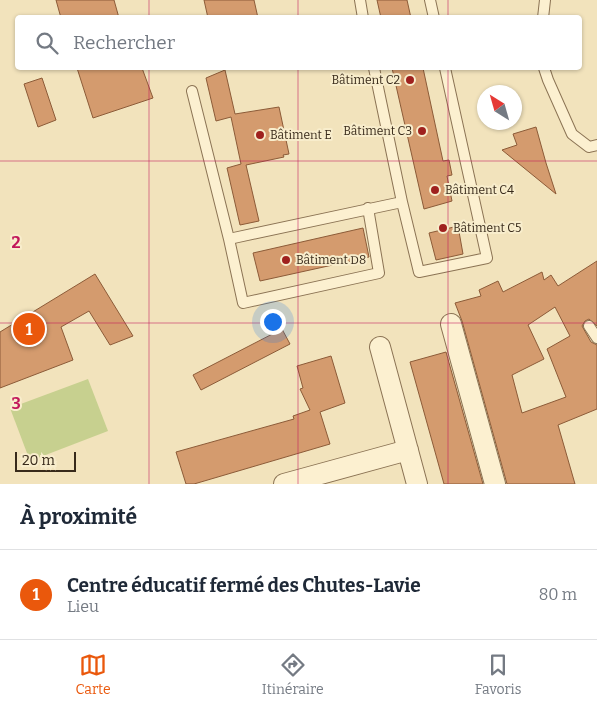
<!DOCTYPE html>
<html lang="fr">
<head>
<meta charset="utf-8">
<style>
	:root { --surface:#fff; --page:#f6f6f7; --text:#1f2937; --muted:#747a83; --line:#e0e1e3; --accent:#ea580c }
	body { margin:0; font-family:Bitter,serif; background:var(--page); color:var(--text) }
	.compass { position:absolute; left:477px; top:85px; width:45px; height:45px; border-radius:50%; background:var(--surface); box-shadow:0 1px 4px #0004; rotate:323deg }
	.scale { position:absolute; left:15px; bottom:12px; width:61px; box-sizing:border-box; padding-left:5px; border:2px solid #382a1a; border-top:0; font-size:14px; line-height:18px; white-space:nowrap; color:#382a1a; -webkit-text-stroke:4px #f8edcc; paint-order:stroke }
	.you { position:absolute; left:272px; top:321px; width:18px; height:18px; margin:-12px; border:4px solid #fff; border-radius:50%; background:#1a73e8; box-shadow:0 0 0 8px #1a73e833 }
	.badge { display:grid; place-items:center; width:32px; height:32px; border-radius:50%; background:var(--accent); color:#fff; font-size:16px; font-weight:700 }
	.pin { position:absolute; translate:-50% -50%; border:2px solid #fff; box-shadow:0 1px 5px #0006 }
	.list { margin:0; padding:0; list-style:none }
	h2 { display:flex; justify-content:space-between; align-items:center; height:65px; margin:0; padding:0 20px; font-size:21px }
	h2 small { font-size:16px; font-weight:400; color:var(--muted) }
	.list li { display:grid; grid-template-columns:32px 1fr auto; gap:15px; align-items:center; box-sizing:border-box; height:90px; padding:0 20px; border-top:1px solid var(--line) }
	.list b { display:block; font-size:19px; white-space:nowrap }
	.list p { margin:0; font-size:16px; white-space:nowrap; color:var(--muted) }
	.list em { font-size:16px; font-style:normal; color:var(--muted) }
	.icon { flex:none; width:28px; height:28px; fill:none; stroke:currentColor; stroke-width:2; stroke-linecap:round; stroke-linejoin:round }
	.map { position:relative; flex:none; width:597px; height:484px; overflow:hidden }
	.search { position:absolute; background:var(--surface); box-shadow:0 1px 4px #0004; left:15px; right:15px; top:15px; height:55px; display:flex; align-items:center; gap:12px; box-sizing:border-box; padding:0 18px; border-radius:5px; color:var(--muted); font-size:19px }
	.sheet { height:155px; background:var(--surface) }
	nav { display:flex; justify-content:space-around; align-items:center; box-sizing:border-box; height:70px; border-top:1px solid var(--line); background:var(--surface); font-size:14px; color:var(--muted) }
	nav a { display:grid; justify-items:center; gap:2px }
	nav .on { color:var(--accent) }
	.map>svg:first-child { display:block }
	.pitch { fill:#c7d08f }
	.building { fill:#d49b6e; stroke:#8c5b38; fill-rule:evenodd }
	.lines { fill:none; stroke-linecap:round; stroke-linejoin:round }
	.lane-casing { stroke:#8b7354; stroke-width:12 }
	.street-casing { stroke:#8b7354; stroke-width:22 }
	.lane { stroke:#fcf0d0; stroke-width:10 }
	.street { stroke:#fcf0d0; stroke-width:20 }
	.grid { fill:none; stroke:#c2185b; stroke-width:1; stroke-opacity:0.55 }
	.poi-dot { fill:#9f211e; stroke:#f8edcc; stroke-width:2 }
	.labels { text-anchor:middle; dominant-baseline:central; stroke-width:4; stroke-linejoin:round; paint-order:stroke }
	.poi-label { font-size:12px; fill:#382a1a; stroke:#f8edcc; text-anchor:start }
	.grid-label { font-size:16px; text-anchor:middle; font-weight:bold; fill:#c2185b; stroke:#f8edcc; stroke-width:4; stroke-linejoin:round; paint-order:stroke }
</style>
</head>
<body>
<div class="map">
<svg width="597" height="484" viewBox="0 0 597 484">
	<rect width="100%" height="100%" fill="#f2e3bc"/>
	<path class="pitch" d="M88,379L108,431L30,461L10,408Z"/>
	<path class="building" d="M56,0H114L119,18H61Z
		M204,0H254L258,18H208Z
		M377,0H407L411,18H381Z
		M77,68H142L153,98L93,118Z
		M392,68H423L443,161L449,160L452,175L447,176L452,201L424,209Z
		M225,70L235,114L279,107L289,154L283,155L284,157L246,165L259,221L240,225L227,168L241,164L231,117L216,121L206,78Z
		M42,78L56,120L38,127L24,84Z
		M536,127L546,163L556,194L502,150L517,145L513,134Z
		M458,226L463,254L436,260L429,233Z
		M363,228L369,257L260,281L253,253Z
		M597,261V326L589,319L585,321L582,326L591,342L597,345V409L558,425L575,484H507L462,321L455,303L481,296L479,290L498,281L503,292L542,272L544,280L551,275L558,286ZM555,307L570,336L547,349L566,397L522,413L512,375L544,359L528,325Z
		M95,274L133,336L110,345L89,311L61,327L73,360L0,388V332Z
		M282,329L290,344L201,390L193,375Z
		M446,352L483,484H444L410,362Z
		M331,356L345,403L320,412L330,444L194,484H186L176,452L294,419L293,416L310,410L300,389L303,388L297,366Z"/>
	<g class="lines">
		<defs>
			<path id="lane" d="M360,0L363,18
				M430,0L434,18
				M543,18L545,0
				M544,68L548,80L572,134L589,147L597,145
				M192,91L229,239L402,202L374,68
				M402,202L419,272L487,258L445,68
				M229,239L243,303L379,273L368,208
				M589,326L597,338"/>
			<path id="street" d="M451,324L495,484
				M380,347L417,484
				M284,484L408,450"/>
		</defs>
		<use href="#lane" class="lane-casing"/>
		<use href="#street" class="street-casing"/>
		<use href="#lane" class="lane"/>
		<use href="#street" class="street"/>
	</g>
	<path class="grid" d="M149,0V18M298,0V18M448,0V18M149,68V484M298,68V484M448,68V484M0,161H597M0,323H597"/>
	<g class="poi-dot">
		<circle cx="410" cy="80" r="5"/>
		<circle cx="422" cy="131" r="5"/>
		<circle cx="260" cy="135" r="5"/>
		<circle cx="435" cy="190" r="5"/>
		<circle cx="443" cy="228" r="5"/>
		<circle cx="286" cy="260" r="5"/>
	</g>
	<g class="labels">
		<g class="poi-label">
			<text x="400" y="80" text-anchor="end">Bâtiment C2</text>
			<text x="412" y="131" text-anchor="end">Bâtiment C3</text>
			<text x="270" y="135">Bâtiment E</text>
			<text x="445" y="190">Bâtiment C4</text>
			<text x="453" y="228">Bâtiment C5</text>
			<text x="296" y="260">Bâtiment D8</text>
		</g>
	</g>
	<g class="grid-label">
		<text x="16" y="248">2</text>
		<text x="16" y="409">3</text>
	</g>
</svg>
<svg class="compass" viewBox="-18 -18 36 36"><path d="M0-13l5 13h-10z" fill="#e53935"/><path d="M0 13l5-13h-10z" fill="#747a83"/></svg>
<div class="scale">20 m</div>
<div class="you"></div>
<div class="pin badge" style="left:29px;top:329px">1</div>
<div class="search"><svg class="icon" aria-label="search" viewBox="0 0 24 24"><circle cx="10" cy="10" r="6"/><path d="M15 15l6 6"/></svg>Rechercher</div>
</div>
<section class="sheet">
<h2>À proximité<small></small></h2>
<ul class="list">
<li><span class="badge">1</span><div><b>Centre éducatif fermé des Chutes-Lavie</b><p>Lieu</p></div><em>80 m</em></li>
</ul>
</section>
<nav>
<a class="on"><svg class="icon" aria-label="map" viewBox="0 0 24 24"><path d="M3 6l6-2 6 2 6-2v14l-6 2-6-2-6 2zM9 4v14M15 6v14"/></svg>Carte</a>
<a><svg class="icon" aria-label="directions" viewBox="0 0 24 24"><path d="M12 3l9 9-9 9-9-9zM9 14v-3h6M13 9l2 2-2 2"/></svg>Itinéraire</a>
<a><svg class="icon" aria-label="saved" viewBox="0 0 24 24"><path d="M7 4h10v16l-5-4-5 4z"/></svg>Favoris</a>
</nav>
</body>
</html>
